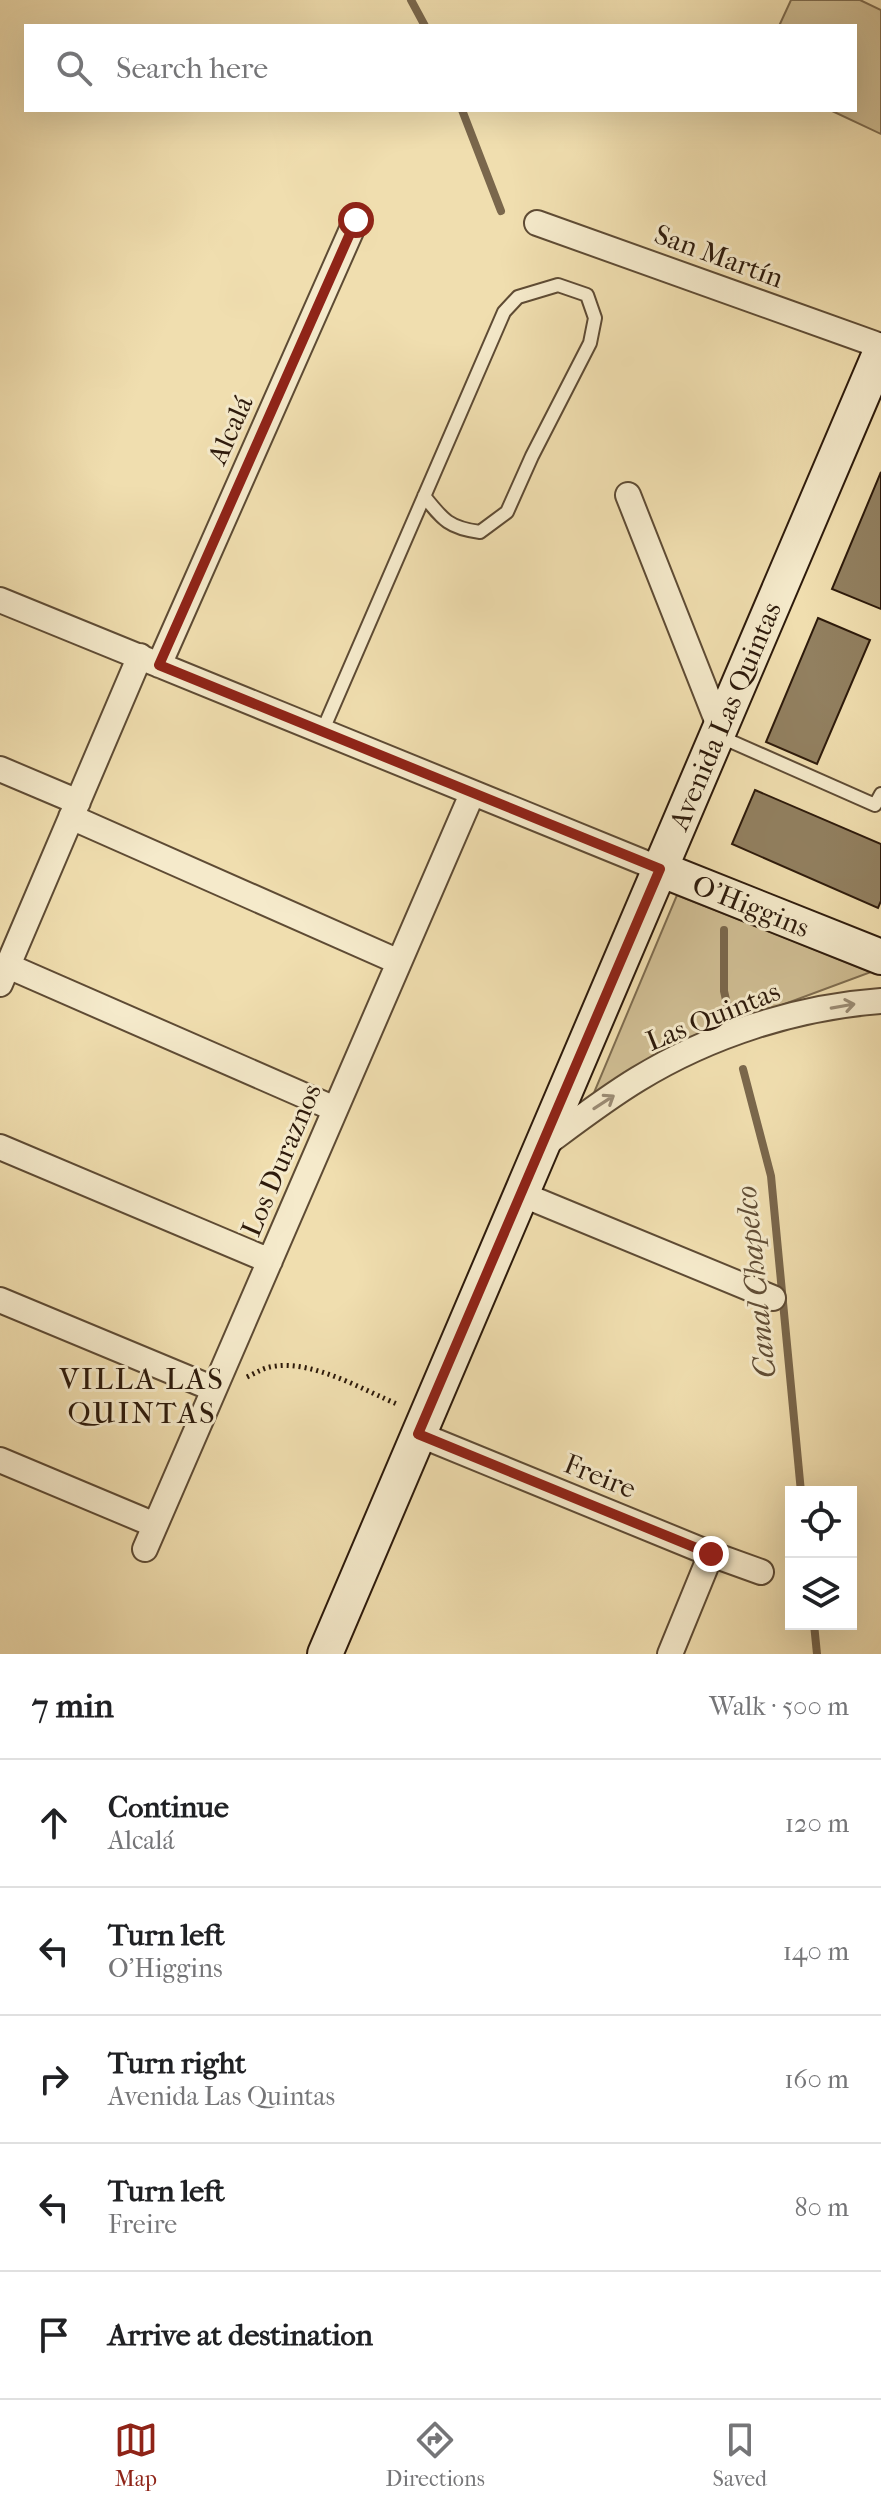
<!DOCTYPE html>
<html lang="en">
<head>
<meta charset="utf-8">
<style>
	:root { --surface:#fff; --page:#f2f2f2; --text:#202124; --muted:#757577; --line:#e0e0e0; --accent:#8f2418 }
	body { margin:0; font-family:"IM FELL French Canon",serif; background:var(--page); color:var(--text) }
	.controls { position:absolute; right:24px; bottom:24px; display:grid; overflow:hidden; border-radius:0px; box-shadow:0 8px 32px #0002 }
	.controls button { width:72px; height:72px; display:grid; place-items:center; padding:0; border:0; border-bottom:2px solid var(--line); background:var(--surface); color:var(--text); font:40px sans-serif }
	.stop { position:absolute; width:24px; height:24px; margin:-18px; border:6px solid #8f2418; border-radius:50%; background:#fff }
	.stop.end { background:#8f2418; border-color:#fff; box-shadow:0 2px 8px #0008 }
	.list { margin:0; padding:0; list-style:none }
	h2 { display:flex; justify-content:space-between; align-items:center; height:104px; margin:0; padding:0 32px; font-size:34px }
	h2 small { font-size:26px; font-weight:400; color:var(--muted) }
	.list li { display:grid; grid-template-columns:52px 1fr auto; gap:24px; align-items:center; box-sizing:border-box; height:128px; padding:0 32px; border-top:2px solid var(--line) }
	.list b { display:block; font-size:30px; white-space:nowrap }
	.list p { margin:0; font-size:26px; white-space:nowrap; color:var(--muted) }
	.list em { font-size:26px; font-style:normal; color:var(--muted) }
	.icon { flex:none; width:44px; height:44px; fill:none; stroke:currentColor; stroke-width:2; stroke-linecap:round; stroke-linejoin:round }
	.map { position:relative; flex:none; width:881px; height:1654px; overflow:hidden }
	.search { position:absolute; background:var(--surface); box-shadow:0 8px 32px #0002; left:24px; right:24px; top:24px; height:88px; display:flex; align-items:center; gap:20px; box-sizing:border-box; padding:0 28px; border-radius:0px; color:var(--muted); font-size:30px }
	.sheet { height:744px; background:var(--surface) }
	nav { display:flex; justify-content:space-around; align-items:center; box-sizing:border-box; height:112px; border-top:2px solid var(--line); background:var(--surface); font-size:22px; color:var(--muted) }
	nav a { display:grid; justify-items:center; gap:4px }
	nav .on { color:var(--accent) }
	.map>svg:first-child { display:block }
	.green { fill:#cfbd93; stroke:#7e6c4f; stroke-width:2 }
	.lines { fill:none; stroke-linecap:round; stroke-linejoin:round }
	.stream { stroke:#7a674c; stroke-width:8 }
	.building { fill:#928060; stroke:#2d1a0b; stroke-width:2 }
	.lane-casing { stroke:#5e4b34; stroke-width:16 }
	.street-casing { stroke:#5e4b34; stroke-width:28 }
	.secondary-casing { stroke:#2d1a0b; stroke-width:38 }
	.path { stroke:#2d1a0b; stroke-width:5; stroke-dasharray:2 4; stroke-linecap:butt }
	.lane { stroke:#f5eacb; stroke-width:12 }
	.street { stroke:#f5eacb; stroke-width:24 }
	.secondary { stroke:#f5eacb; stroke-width:34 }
	.oneway { stroke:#9b8c75 }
	.route { stroke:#8f2418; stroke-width:10 }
	.labels { text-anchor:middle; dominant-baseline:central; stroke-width:6; stroke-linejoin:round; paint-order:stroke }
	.street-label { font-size:28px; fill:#2d1a0b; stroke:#f5eacb }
	.water-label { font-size:30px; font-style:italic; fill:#614e36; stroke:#f5eacb }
	.neighbourhood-label { font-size:30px; letter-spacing:2px; fill:#2d1a0b; stroke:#f5eacb }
</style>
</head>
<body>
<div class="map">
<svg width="881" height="1654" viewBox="0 0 881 1654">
	<rect width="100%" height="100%" fill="#f0deaf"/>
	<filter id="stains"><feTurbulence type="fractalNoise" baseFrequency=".0025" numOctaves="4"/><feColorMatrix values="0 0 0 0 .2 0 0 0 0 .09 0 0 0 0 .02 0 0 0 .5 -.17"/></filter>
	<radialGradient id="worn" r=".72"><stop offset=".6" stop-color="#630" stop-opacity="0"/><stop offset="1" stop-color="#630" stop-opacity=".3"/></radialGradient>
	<path class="green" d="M791,0H860L881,10V134L830,110H855V26H779Z
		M677,895L871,972L685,1041L593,1095Z"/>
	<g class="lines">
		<path class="stream" d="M411,0L425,26
			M462,110L501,211
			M724,930V991L731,1022
			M743,1069L771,1176L801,1492
			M814,1624L817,1654"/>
	</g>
	<path class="building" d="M881,472V609L832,589Z
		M818,618L870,640L817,764L766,742Z
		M755,790L881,844V901L878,908L732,844Z"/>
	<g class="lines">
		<defs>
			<path id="lane" d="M322,732L504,312L518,297L558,285L587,295L595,318L590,343L532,456L507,512L480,532C449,528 443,520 424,496
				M721,737L875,805L881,794"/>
			<path id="street" d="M537,223L881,346
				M628,495L720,728
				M0,600L660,869
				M159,665L356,220
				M0,769L78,802
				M71,817L399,962
				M8,966L335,1109
				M0,984L140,656
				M543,1146C574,1123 605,1099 638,1079C710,1035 797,1007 881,1001
				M0,1147L270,1261
				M521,1194L773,1298
				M0,1300L214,1389
				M418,1434L711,1554L761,1572
				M0,1460L155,1525
				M145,1549L472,794
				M670,1654L711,1554"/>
			<path id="secondary" d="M660,869L881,957
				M325,1654L881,351"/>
		</defs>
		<use href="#lane" class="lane-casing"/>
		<use href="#street" class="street-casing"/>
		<use href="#secondary" class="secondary-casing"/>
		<path class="path" d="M247,1377C257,1372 265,1367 276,1366C314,1361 364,1390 399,1405"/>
		<use href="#lane" class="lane"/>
		<use href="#street" class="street"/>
		<use href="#secondary" class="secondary"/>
	</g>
	<defs><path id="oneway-shaft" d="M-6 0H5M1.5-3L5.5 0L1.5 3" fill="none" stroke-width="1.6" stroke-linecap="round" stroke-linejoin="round" transform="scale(2)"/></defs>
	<g class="oneway">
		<use href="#oneway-shaft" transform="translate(843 1006) rotate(-10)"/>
		<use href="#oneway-shaft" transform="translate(604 1102) rotate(-33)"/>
	</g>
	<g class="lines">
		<path class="route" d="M356,220L159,665L660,869L418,1434L711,1554"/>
	</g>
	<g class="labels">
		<g class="street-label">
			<text transform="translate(719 256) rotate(20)">San Martín</text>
			<text transform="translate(230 430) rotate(-66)">Alcalá</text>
			<text transform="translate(725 716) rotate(-67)">Avenida Las Quintas</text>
			<text transform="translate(751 906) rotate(22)">O'Higgins</text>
			<text transform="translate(713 1016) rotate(-22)">Las Quintas</text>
			<text transform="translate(281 1160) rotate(-67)">Los Duraznos</text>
			<text transform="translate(600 1476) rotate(22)">Freire</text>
		</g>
		<g class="water-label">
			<text transform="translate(756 1282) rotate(-96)">Canal Chapelco</text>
		</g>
		<g class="neighbourhood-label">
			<text x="142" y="1379">VILLA LAS<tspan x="142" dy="34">QUINTAS</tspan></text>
		</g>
	</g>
	<rect width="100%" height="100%" filter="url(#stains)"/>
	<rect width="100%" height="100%" fill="url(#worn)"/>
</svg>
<div class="controls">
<button><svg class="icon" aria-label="locate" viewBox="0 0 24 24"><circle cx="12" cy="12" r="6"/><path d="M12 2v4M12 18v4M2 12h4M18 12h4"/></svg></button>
<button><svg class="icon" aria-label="layers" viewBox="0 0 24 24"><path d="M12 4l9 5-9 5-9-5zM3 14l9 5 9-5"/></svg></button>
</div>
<div class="stop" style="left:356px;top:220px"></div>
<div class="stop end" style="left:711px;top:1554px"></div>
<div class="search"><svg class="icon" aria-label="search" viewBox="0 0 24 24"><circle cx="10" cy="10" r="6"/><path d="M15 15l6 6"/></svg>Search here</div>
</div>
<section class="sheet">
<h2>7 min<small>Walk · 500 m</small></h2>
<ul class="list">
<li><svg class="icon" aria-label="ahead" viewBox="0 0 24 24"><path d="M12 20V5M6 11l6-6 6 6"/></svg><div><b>Continue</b><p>Alcalá</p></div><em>120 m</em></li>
<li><svg class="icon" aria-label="left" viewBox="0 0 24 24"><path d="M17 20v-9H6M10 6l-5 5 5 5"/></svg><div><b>Turn left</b><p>O'Higgins</p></div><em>140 m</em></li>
<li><svg class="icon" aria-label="right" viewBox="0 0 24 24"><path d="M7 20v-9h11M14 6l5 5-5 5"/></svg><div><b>Turn right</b><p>Avenida Las Quintas</p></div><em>160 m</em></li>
<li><svg class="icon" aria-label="left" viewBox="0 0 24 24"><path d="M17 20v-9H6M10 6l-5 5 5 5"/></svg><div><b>Turn left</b><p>Freire</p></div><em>80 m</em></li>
<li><svg class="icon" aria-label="arrive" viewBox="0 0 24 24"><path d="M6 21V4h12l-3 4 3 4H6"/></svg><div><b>Arrive at destination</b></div></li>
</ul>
</section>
<nav>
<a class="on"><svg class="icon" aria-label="map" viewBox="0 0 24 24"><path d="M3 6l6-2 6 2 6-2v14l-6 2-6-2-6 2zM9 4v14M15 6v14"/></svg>Map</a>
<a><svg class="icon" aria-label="directions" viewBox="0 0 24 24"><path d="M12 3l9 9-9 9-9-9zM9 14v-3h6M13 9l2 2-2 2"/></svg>Directions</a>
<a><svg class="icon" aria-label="saved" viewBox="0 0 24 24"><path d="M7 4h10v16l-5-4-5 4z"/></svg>Saved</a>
</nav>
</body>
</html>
